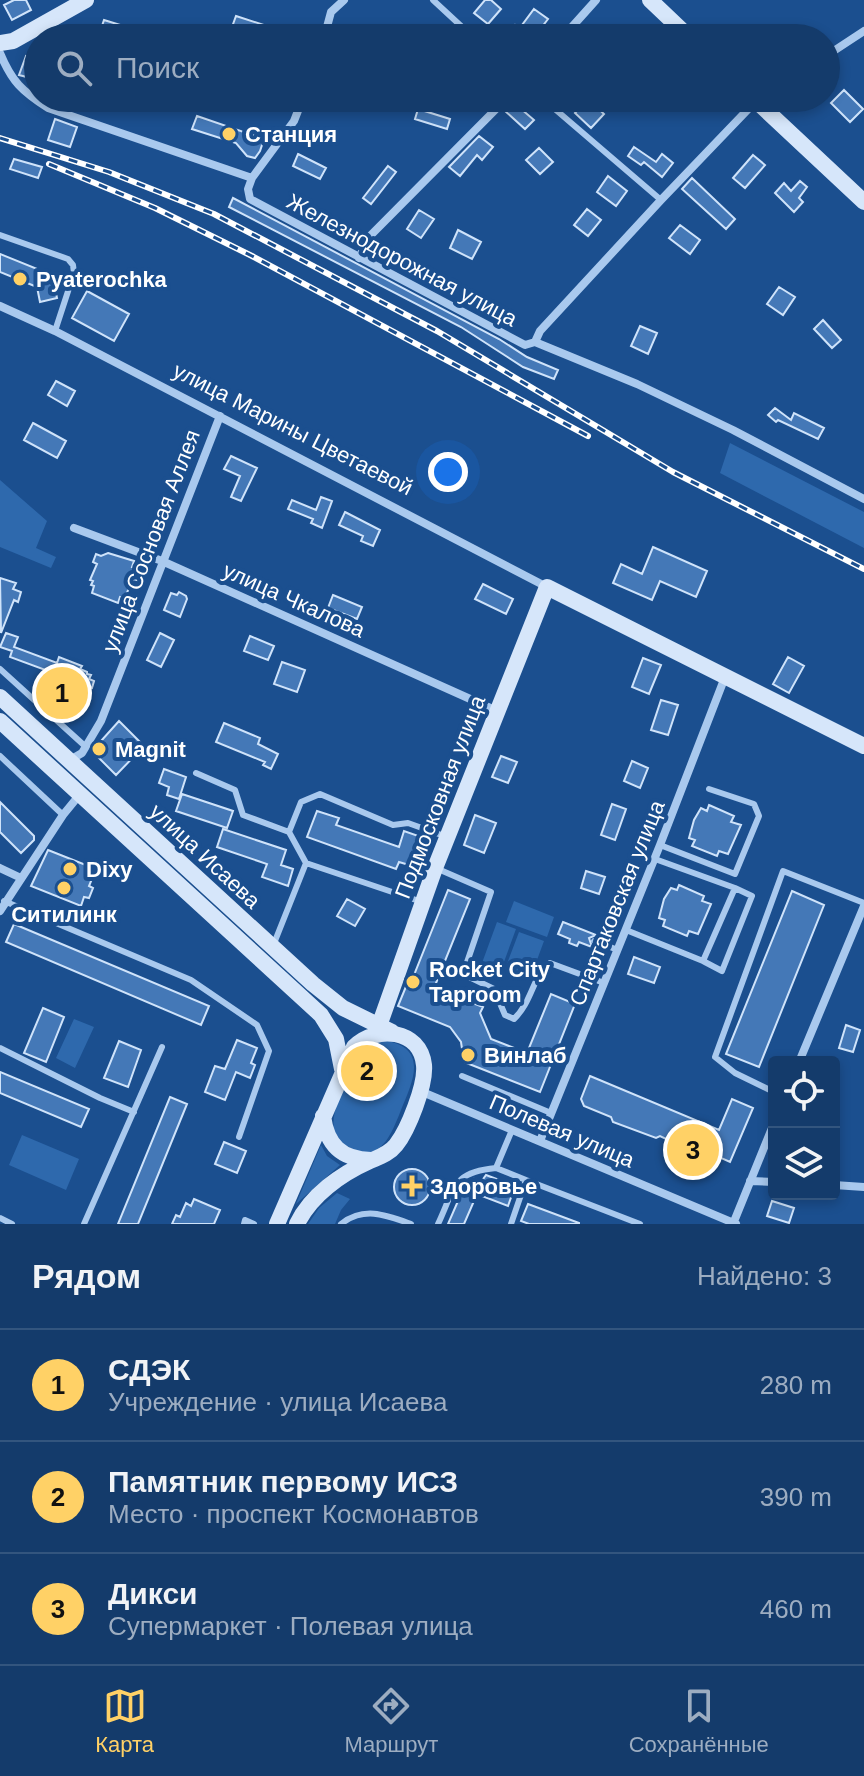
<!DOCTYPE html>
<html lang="ru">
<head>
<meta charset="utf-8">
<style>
	:root { --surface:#143b6b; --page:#1d4271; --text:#f1f3f6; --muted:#9dadc1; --line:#33557e; --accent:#ffd166 }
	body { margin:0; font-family:Helvetica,sans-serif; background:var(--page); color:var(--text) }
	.controls { position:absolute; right:24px; bottom:24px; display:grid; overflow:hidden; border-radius:8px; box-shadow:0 4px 12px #0003 }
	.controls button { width:72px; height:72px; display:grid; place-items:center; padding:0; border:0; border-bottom:2px solid var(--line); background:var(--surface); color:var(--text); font:40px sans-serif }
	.you { position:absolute; left:448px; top:472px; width:28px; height:28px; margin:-20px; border:6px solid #fff; border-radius:50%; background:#1a73e8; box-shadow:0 0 0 12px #1a73e833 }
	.badge { display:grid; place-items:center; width:52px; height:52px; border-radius:50%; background:var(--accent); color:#111; font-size:26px; font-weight:700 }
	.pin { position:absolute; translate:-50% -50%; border:4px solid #fff; box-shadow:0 2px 8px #0006 }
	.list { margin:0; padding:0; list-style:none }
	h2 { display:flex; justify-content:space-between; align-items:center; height:104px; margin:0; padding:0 32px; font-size:34px }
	h2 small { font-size:26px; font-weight:400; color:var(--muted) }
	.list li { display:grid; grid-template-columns:52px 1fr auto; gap:24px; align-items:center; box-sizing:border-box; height:112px; padding:0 32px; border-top:2px solid var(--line) }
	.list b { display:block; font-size:30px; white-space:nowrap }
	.list p { margin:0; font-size:26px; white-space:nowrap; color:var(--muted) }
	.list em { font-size:26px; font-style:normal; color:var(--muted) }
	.icon { flex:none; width:44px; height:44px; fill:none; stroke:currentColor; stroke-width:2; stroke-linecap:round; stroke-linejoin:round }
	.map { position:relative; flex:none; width:864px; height:1224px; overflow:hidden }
	.search { position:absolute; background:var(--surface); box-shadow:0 4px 12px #0003; left:24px; right:24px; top:24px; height:88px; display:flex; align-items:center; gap:20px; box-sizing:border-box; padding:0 28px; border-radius:44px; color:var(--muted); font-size:30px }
	.sheet { height:440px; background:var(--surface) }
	nav { display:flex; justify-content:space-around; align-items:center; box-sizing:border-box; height:112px; border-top:2px solid var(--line); background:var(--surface); font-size:22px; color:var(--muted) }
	nav a { display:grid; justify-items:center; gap:4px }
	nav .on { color:var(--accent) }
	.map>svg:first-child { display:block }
	.green { fill:#2e69ad }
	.building { fill:#4478b7; stroke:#cfe3fa; stroke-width:2 }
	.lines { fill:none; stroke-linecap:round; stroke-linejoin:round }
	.lane { stroke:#a9c9ee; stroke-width:6 }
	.street { stroke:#a9c9ee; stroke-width:8 }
	.secondary { stroke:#d6e6fa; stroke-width:16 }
	.rail-casing { stroke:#fff; stroke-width:6 }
	.rail { stroke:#1b4f8f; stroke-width:3; stroke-dasharray:9; stroke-linecap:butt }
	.poi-dot { fill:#ffd166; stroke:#1b4f8f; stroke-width:3 }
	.labels { text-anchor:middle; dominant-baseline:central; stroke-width:8; stroke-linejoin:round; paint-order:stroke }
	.poi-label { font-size:22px; font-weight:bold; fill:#fff; stroke:#1b4f8f; text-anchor:start }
	.street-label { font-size:22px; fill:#fff; stroke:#1b4f8f }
</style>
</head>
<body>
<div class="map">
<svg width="864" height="1224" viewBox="0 0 864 1224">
	<rect width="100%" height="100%" fill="#1b4f8f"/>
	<path class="green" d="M730,443L864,512V548L720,473Z
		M0,480L47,521L36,548L56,557L51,568L0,547Z
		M514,901L554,917L547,937L506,922Z
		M497,922L516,929L501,970L482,963Z
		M519,932L544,941L530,979L505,969Z
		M74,1019L94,1027L75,1068L56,1058Z
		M388,1041C429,1050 412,1083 401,1110C391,1135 380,1166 347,1146C321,1131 339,1100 347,1080C352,1069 355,1056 365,1048C371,1042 379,1042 388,1041Z
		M22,1135L79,1159L66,1190L9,1165Z
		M321,1145L327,1156L340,1165L296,1204Z
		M337,1193L350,1199L341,1210L335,1224H308L319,1208Z"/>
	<path class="building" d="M14,0H26L31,10L12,20L4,5Z
		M485,0H491L501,9L488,24L474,13Z
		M534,9L548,19L538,32L534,29L527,36L529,38H511L507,34L515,25L519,29Z
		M236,16L298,36L297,38H228Z
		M104,20L156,36V38H98Z
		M26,56L38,60V80L19,75Z
		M844,90L863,109L850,122L831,103Z
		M588,99L604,114L591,128L575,113Z
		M513,102L534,120L525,129L505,111Z
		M418,109L450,119L447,129L415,119Z
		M197,116L264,139L260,151L255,158L247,156L236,143L192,129Z
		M55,119L77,127L70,147L48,140Z
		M479,136L493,147L482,160L477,155L460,176L449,167Z
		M634,147L656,162L662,154L673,163L662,177L644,162L641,165L628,156Z
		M539,148L553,162L540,174L526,160Z
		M298,154L326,168L320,179L293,166Z
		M753,155L765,165L745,188L733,178Z
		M14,159L42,167L38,178L10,169Z
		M388,166L396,172L371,204L363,198Z
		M608,176L627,191L616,206L597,192Z
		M692,178L735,219L726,229L682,189Z
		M800,181L807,187L799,198L803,202L794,212L775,193L784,183L791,191Z
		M233,198L499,339L527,357L558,370L554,379L523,367L461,327L229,207Z
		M587,209L601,220L588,236L574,225Z
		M419,210L434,219L421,238L407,229Z
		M680,225L700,240L690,254L669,238Z
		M458,230L481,242L472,259L450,248Z
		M0,254L52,275L57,298L40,302L37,287L0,272Z
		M779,287L795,297L783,315L767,304Z
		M87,291L129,314L114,341L72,318Z
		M823,320L841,340L832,348L814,329Z
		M640,326L657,333L648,354L631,346Z
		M56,381L75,391L67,406L48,395Z
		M775,408L791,420L794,413L824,428L818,439L778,420L776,422L768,415Z
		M33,423L66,441L57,458L24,440Z
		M231,456L257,468L241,501L231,497L240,476L224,469Z
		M321,497L332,501L322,528L311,523L313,519L288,509L292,500L316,510Z
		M345,512L380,530L373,546L361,541L363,536L339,525Z
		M653,547L707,571L696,597L660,581L652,600L613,583L621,564L642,574Z
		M108,553L134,561L132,567L141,570L137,580L133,579L126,595L123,598L120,597L118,603L92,593L94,586L91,585L93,581L90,580L97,564L93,562L96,554L101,556Z
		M0,578L16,583L13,589L21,592L18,602L14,600L1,633Z
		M483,584L513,599L506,614L475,599Z
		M179,592L186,596L187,599L180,617L164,610L171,593L177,595Z
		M333,595L362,607L357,619L328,608Z
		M6,633L18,637L14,647L57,663L59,657L82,666L80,669L87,672V674L91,675L89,679L94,681L92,688L86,686L77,701L49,691L51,685L48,684L50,679L48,678L51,672L10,657L12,651L0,647Z
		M160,633L174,640L161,667L147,660Z
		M250,636L274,646L268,660L244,651Z
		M788,657L804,666L789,693L773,684Z
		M643,658L661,665L649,694L632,687Z
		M282,662L305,670L297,692L274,684Z
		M661,700L678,705L668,735L651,730Z
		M119,721L144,746L116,775L92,751Z
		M224,723L260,738L258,744L278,754L271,769L263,765L265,762L216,742Z
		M501,756L517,762L508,783L492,777Z
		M632,761L648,768L640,788L624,781Z
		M164,769L186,777L179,799L167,795L169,787L159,783Z
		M182,794L233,811L227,828L176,811Z
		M0,802L34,836V840L21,853L0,832Z
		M612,804L626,809L615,840L601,835Z
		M709,805L734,816L731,822L741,825L728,854L719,851L717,856L692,846L695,840L689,838L694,820L701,808L707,811Z
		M317,811L339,818L336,825L399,847L404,831L427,839L420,857L413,854L409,865L399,862L396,869L307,837Z
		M475,815L496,823L484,853L464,845Z
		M223,829L286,850L281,865L293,869L288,886L262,877L267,864L217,847Z
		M48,850L96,869L89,886L93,888L89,898L84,897L81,906L31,886Z
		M586,871L605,877L599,894L581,888Z
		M679,885L704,896L702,901L711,904L698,934L689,931L687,936L663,926L665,920L659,918L664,899L671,888L677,890Z
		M448,890L470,899L434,988L483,1007L480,1013L491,1039L527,1053L551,994L575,1004L540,1092L464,1062L461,1042L450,1027L398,1006L407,984L410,985Z
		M792,891L824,905L759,1067L726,1054Z
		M347,899L365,909L355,926L337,916Z
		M563,922L596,935L589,938L592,947L579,942L577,946L569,943L570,939L558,934Z
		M14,924L209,1006L201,1025L6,942Z
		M634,957L660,967L654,983L628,974Z
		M43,1008L64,1017L46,1062L24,1053Z
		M846,1025L860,1030L853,1052L839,1048Z
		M237,1040L257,1048L251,1063L255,1065L250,1078L236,1072L225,1100L205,1092L215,1066L225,1069Z
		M119,1041L141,1050L128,1087L104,1078Z
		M0,1072L89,1109L81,1127L0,1093Z
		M590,1076L719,1130L732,1099L753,1108L730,1162L708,1152L705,1160L679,1149V1145L660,1136L656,1138L613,1122L611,1117L584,1106L581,1099Z
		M170,1097L187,1104L138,1224H118Z
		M224,1142L246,1151L237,1173L215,1164Z
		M394 1187a18 18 0 1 1 36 0a18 18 0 1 1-36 0Z
		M486,1175L515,1186L508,1206L477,1194L464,1224H448L465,1185L474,1179L481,1182Z
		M194,1199L220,1210L214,1224H172L176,1215L180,1217L186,1203L191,1206Z
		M772,1201L794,1208L789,1223L767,1216Z
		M528,1204L579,1223V1224H529L521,1221Z"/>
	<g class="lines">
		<path class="lane" d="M433,0L474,38
			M542,98L661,200
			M0,235L68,259L73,265L74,273L55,331
			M0,669L86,747
			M0,756L63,815
			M196,773L235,790L243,815L289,832L306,863
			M289,832L301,802L320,794L393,825L408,823L447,837
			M660,845L735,874L759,816L754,804L709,789
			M438,869L491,892L463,974L494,989L505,1015L514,1019C533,1001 533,974 550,963L604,983
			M4,901L191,980L257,1025L269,1051L239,1137
			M626,930L703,961L735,888L655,859
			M594,941L618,950
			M273,946L306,863L422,902
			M703,961L722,971L752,896L735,888
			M0,1048L100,1098L134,1112
			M462,1076L551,1113
			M774,1092L735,1073L715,1057L783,871L864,903
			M496,1168L526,1180L511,1224
			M526,1180L640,1224
			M0,1218L12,1224
			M84,1224L162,1047
			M244,1224L245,1220L254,1224
			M341,1224C364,1206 386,1215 411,1224
			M438,1224C455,1188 452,1172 496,1168L512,1130"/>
		<path class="street" d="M324,38L331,12L344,0
			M562,38L596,0
			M0,53C12,82 22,91 48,108L252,178
			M826,56L864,31
			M303,98L294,121L252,178L248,189L250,199L525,345L535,342L637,384L733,430L864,499
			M359,258L369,237L507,98
			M0,306L55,331L547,587
			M535,342L540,331L661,200L756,101
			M74,528L162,561L497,711
			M70,760L82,753L101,721L220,416
			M0,868L21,878
			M0,911L63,815L81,793
			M799,1062L864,906
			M420,1091L736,1224
			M540,1141L660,845L725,677
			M750,1181L774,1182
			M834,1185L864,1187
			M733,1224L774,1123"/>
		<path class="secondary" d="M650,0L690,38
			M0,43L13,41L86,0
			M753,98L864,202
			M0,697L313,984L343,1008L392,1032
			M0,721L321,1015L336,1039L342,1069
			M379,1026L435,868L547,587L864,746
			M323,1116C327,1145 341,1159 371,1160
			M277,1224L354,1047C376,1025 420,1029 424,1065C426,1085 408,1130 396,1145C389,1154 379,1157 370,1161C341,1174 311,1195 297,1224"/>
		<defs>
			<path id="rail" d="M0,138L109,172L214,214L437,331L673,472L864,569
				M49,164L155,208L252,256L588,436"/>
		</defs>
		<use href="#rail" class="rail-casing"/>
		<use href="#rail" class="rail"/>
	</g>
	<g class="poi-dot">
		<circle cx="229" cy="134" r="8"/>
		<circle cx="20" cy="279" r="8"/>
		<circle cx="99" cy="749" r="8"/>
		<circle cx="70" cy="869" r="8"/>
		<circle cx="64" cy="888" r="8"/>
		<circle cx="413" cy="982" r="8"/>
		<circle cx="468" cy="1055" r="8"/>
		<path d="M408 1174h8v8h8v8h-8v8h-8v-8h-8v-8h8z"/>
	</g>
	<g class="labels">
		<g class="poi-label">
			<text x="245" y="134">Станция</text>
			<text x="36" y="279">Pyaterochka</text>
			<text x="115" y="749">Magnit</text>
			<text x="86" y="869">Dixy</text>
			<text x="64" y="914" text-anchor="middle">Ситилинк</text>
			<text x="429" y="969">Rocket City<tspan x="429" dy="25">Taproom</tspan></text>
			<text x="484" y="1055">Винлаб</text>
			<text x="430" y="1186">Здоровье</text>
		</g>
		<g class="street-label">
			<text transform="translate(402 260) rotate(28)">Железнодорожная улица</text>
			<text transform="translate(293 429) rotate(27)">улица Марины Цветаевой</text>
			<text transform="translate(151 541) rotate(-69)">улица Сосновая Аллея</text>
			<text transform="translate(294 600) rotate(24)">улица Чкалова</text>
			<text transform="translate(440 797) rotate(-69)">Подмосковная улица</text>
			<text transform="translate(205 856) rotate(43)">улица Исаева</text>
			<text transform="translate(617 903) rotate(-68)">Спартаковская улица</text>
			<text transform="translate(562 1131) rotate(23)">Полевая улица</text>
		</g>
	</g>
</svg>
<div class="controls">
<button><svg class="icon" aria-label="locate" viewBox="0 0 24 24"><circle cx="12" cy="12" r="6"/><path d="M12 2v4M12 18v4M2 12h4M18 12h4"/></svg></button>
<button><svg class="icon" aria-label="layers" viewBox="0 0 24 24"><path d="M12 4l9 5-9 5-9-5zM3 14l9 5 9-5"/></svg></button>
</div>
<div class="you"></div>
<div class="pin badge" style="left:62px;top:693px">1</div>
<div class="pin badge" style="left:367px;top:1071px">2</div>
<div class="pin badge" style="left:693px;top:1150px">3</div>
<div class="search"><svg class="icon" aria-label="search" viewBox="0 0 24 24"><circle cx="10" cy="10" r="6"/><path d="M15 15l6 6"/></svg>Поиск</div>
</div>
<section class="sheet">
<h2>Рядом<small>Найдено: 3</small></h2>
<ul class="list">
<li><span class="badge">1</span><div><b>СДЭК</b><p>Учреждение · улица Исаева</p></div><em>280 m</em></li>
<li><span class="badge">2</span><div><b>Памятник первому ИСЗ</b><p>Место · проспект Космонавтов</p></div><em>390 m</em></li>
<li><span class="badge">3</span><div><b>Дикси</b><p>Супермаркет · Полевая улица</p></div><em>460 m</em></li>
</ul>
</section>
<nav>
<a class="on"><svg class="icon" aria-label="map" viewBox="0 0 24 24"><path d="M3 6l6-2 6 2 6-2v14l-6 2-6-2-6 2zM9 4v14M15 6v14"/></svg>Карта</a>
<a><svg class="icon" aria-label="directions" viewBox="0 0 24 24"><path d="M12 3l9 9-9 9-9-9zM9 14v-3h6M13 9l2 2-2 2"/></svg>Маршрут</a>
<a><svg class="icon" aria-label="saved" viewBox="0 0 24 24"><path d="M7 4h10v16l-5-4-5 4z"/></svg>Сохранённые</a>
</nav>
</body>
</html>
